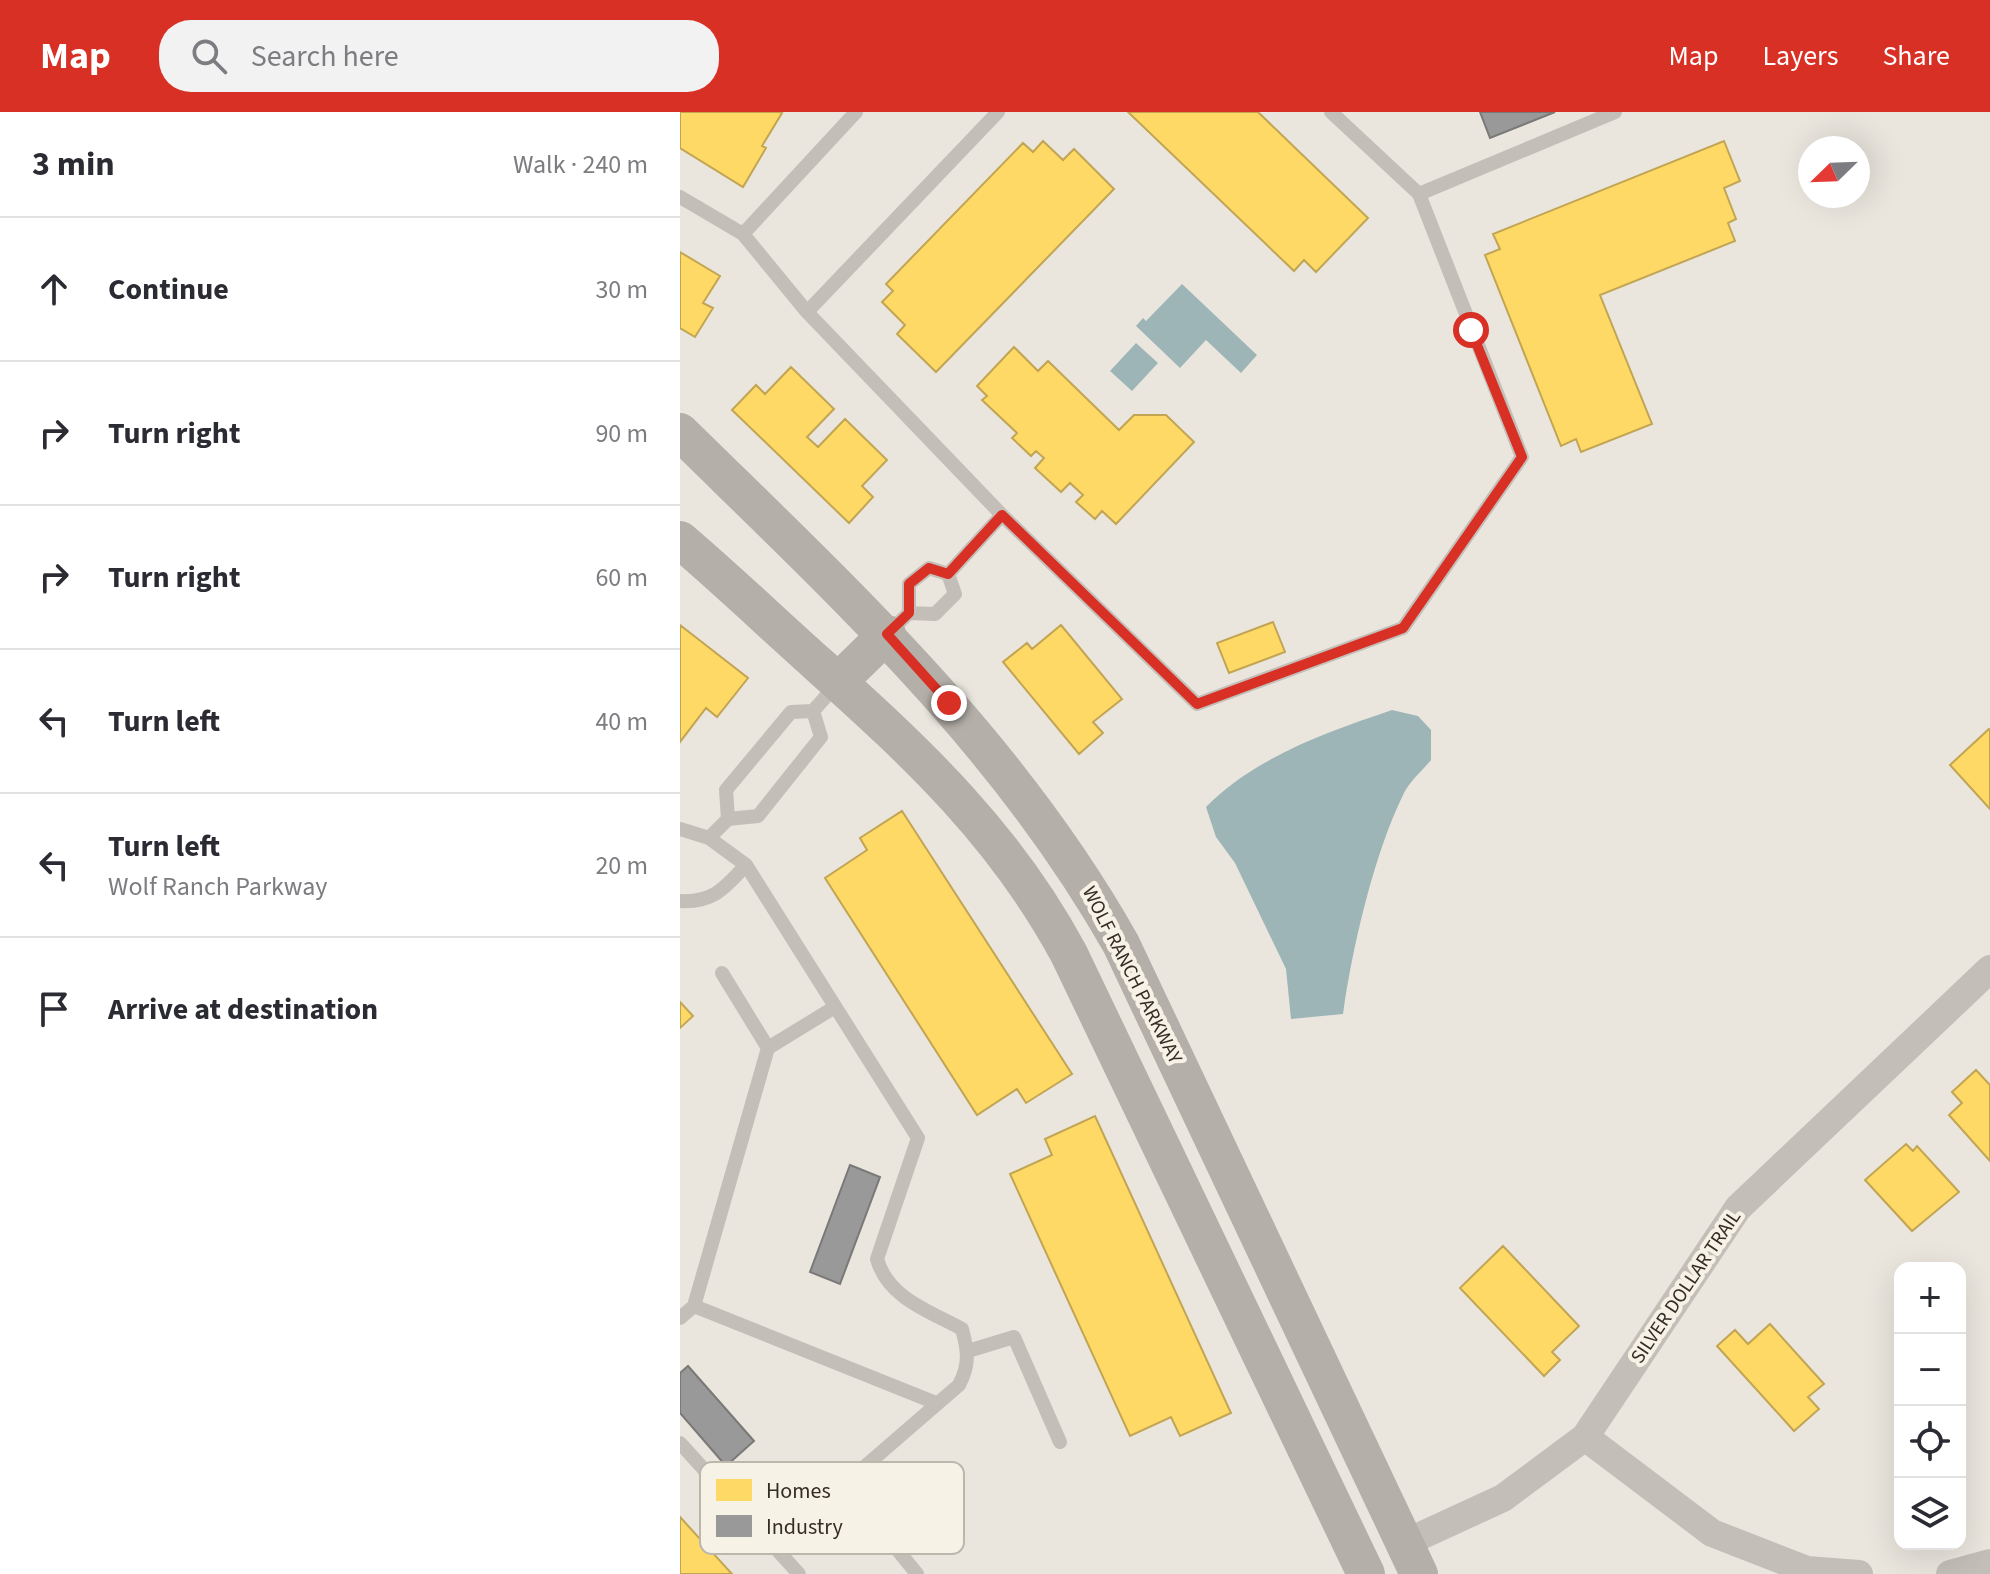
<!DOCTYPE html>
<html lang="en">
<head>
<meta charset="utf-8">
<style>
	:root { --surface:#fff; --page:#f2f2f3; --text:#2b2b33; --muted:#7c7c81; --line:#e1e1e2; --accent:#d93025 }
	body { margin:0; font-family:"Source Sans 3",sans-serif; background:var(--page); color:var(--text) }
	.controls { position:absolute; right:24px; bottom:24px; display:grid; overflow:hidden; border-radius:16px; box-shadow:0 8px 32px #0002 }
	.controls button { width:72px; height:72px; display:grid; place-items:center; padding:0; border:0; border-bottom:2px solid var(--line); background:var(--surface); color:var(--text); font:40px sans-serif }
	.compass { position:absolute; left:1118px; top:24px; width:72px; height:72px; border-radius:50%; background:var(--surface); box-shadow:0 8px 32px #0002; rotate:247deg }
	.stop { position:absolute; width:24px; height:24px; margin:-18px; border:6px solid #d93025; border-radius:50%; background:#fff }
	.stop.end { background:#d93025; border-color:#fff; box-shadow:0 2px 8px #0008 }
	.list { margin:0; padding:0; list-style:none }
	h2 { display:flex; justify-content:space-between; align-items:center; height:104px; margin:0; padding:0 32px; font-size:34px }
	h2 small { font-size:26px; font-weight:400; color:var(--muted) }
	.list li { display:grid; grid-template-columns:52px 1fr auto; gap:24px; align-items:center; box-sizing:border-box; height:144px; padding:0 32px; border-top:2px solid var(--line) }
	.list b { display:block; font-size:30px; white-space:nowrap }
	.list p { margin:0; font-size:26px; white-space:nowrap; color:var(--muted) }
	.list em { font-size:26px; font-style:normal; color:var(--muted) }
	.icon { flex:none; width:44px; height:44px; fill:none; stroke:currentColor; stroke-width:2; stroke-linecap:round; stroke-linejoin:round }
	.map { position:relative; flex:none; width:1310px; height:1462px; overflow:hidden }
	header { display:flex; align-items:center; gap:48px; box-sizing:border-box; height:112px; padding:0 40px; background:var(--accent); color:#fff }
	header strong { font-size:38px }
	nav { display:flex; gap:44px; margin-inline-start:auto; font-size:28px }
	.search { width:560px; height:72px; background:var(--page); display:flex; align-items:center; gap:20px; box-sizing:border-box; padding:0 28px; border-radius:32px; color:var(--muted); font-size:30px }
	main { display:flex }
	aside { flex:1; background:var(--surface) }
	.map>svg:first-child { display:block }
	.water { fill:#9eb5b8 }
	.homes { fill:#ffd966; stroke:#c2a553; stroke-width:2 }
	.industry { fill:#999; stroke:#7a7977; stroke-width:2 }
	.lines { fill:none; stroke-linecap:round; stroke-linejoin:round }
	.lane { stroke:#c3bfb8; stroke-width:14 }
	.street { stroke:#c3bfb8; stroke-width:28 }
	.secondary { stroke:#b4afa8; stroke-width:38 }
	.route { stroke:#d93025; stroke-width:10 }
	.labels { text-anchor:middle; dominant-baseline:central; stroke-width:8; stroke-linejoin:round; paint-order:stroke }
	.street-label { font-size:20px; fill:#332d27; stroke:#f7f2e6 }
	.key { fill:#f7f2e6; stroke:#bcb7ad; stroke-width:2 }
	.key-label { font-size:22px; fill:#332d27 }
</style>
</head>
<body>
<header>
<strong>Map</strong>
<div class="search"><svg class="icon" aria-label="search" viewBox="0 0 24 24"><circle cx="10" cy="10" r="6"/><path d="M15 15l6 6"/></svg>Search here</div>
<nav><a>Map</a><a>Layers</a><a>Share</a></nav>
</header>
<main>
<aside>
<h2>3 min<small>Walk · 240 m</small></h2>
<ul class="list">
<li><svg class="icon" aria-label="ahead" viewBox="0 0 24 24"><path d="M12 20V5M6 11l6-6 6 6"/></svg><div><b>Continue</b></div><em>30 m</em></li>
<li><svg class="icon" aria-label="right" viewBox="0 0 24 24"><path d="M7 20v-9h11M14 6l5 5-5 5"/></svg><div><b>Turn right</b></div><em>90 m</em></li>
<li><svg class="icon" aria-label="right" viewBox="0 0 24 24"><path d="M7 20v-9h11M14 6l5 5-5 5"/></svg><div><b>Turn right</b></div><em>60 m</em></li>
<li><svg class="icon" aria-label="left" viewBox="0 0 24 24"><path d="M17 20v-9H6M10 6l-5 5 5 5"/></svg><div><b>Turn left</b></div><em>40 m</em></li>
<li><svg class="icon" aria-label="left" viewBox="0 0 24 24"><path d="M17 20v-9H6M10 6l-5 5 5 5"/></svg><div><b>Turn left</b><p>Wolf Ranch Parkway</p></div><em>20 m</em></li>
<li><svg class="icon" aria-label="arrive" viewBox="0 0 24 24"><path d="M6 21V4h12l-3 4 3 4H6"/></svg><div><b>Arrive at destination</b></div></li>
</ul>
</aside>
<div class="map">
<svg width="1310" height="1462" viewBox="0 0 1310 1462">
	<rect width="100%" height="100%" fill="#eae6de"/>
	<path class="water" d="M502,172L577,243L561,261L526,228L500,256L456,214L463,206L466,209Z
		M456,231L478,251L452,279L430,259Z
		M712,598L738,604L751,618V648C743,658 730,669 724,681C694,741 672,837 663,902L611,907L606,857L555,751L536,725L526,695C577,644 645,621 712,598Z"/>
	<path class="homes" d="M0,0H99L102,1L82,34L86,36L63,75L0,36Z
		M448,0H578L688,106L636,160L624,148L614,159Z
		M363,29L383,48L394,37L434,77L256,260L217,222L225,213L202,190L213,179L206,172L343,31L353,40Z
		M1044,29L1060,69L1044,76L1056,107L1048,111L1055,129L920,183L972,312L901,340L896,327L881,334L805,143L820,137L813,122Z
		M0,140L40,164L23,191L33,196L15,225L0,216Z
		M334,235L358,259L368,249L439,318L454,303H486L514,330L436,412L422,399L415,407L396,390L403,383L390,371L381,380L355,356L364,346L356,339L351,344L332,326L337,321L302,288L307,284L297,274Z
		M111,255L154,297L127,325L138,335L165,307L207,348L182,374L193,385L169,411L52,298L76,273L85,282Z
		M593,510L605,540L549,561L537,531Z
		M0,513L68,566L37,605L26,596L0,630Z
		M381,513L442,587L413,610L423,621L399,642L323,550L347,531L352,537Z
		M1309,617L1310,618V697L1270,653Z
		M222,699L392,962L346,991L337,977L297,1003L145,766L187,738L180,726Z
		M0,890L13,904L0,916Z
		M1296,958L1310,973V1049L1269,1003L1282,991L1272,980Z
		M415,1004L551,1301L500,1324L491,1305L450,1324L330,1062L372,1043L365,1027Z
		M1226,1032L1233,1039L1237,1034L1279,1080L1232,1119L1185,1068Z
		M823,1134L899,1214L872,1240L880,1248L864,1264L780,1176Z
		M1090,1212L1144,1272L1128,1285L1139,1297L1114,1319L1037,1234L1055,1218L1068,1232Z
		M0,1405L52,1462H0Z"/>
	<path class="industry" d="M800,0H875L810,26Z
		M170,1053L200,1065L160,1172L130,1160Z
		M8,1254L74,1329L46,1354L0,1301V1261Z"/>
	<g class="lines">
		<path class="lane" d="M739,82L935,0
			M0,85L63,122L127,200L322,403L268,462
			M63,122L176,0
			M127,200L318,0
			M322,403L517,592L723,516L842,345L739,82L651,0
			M229,501L255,502L275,482L268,462
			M208,521L229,501V472L249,456L268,462
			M48,707L46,678L111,600L133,599L158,571
			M0,717L29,726L48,707L78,704L141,625L133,599
			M29,726L66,753L238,1026L197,1147C208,1186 249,1199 282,1217C288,1239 290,1252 279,1273L175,1363L169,1373L173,1383L237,1462
			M0,789C33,791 45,776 66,753
			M42,861L88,936
			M14,1194L256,1291
			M0,1206L14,1194L88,936L155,895
			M288,1239L334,1225L380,1330
			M0,1331L119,1462"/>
		<path class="street" d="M905,1325L1032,1421L1127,1458L1179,1462
			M723,1432L823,1386L905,1325L1058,1096L1310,857
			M1270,1462L1310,1451"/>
		<path class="secondary" d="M0,320C164,481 327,630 441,832L739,1462
			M0,428C48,469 93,512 140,554C239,643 325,723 389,842L686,1462
			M158,570L207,522"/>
	</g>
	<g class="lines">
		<path class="route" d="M269,591L207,522L229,501V472L249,456L268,462L322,403L517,592L723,516L842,345L791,218"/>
	</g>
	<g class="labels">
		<g class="street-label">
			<text transform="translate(452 863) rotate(63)">WOLF RANCH PARKWAY</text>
			<text transform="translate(1006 1175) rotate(-56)">SILVER DOLLAR TRAIL</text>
		</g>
	</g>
	<rect x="20" y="1350" width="264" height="92" rx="12" class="key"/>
	<rect x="36" y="1367" width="36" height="22" fill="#ffd966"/>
	<rect x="36" y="1403" width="36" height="22" fill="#999"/>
	<g class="key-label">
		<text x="86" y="1386">Homes</text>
		<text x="86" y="1422">Industry</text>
	</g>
</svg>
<div class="controls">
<button>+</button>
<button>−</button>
<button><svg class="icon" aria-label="locate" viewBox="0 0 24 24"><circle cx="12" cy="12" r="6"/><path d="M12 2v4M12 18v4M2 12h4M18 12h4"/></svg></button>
<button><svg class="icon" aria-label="layers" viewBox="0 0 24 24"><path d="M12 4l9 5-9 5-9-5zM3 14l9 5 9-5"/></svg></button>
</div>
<svg class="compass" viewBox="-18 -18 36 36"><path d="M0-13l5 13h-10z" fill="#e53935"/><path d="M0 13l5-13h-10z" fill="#7c7c81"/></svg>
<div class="stop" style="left:791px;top:218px"></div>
<div class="stop end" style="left:269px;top:591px"></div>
</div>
</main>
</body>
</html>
